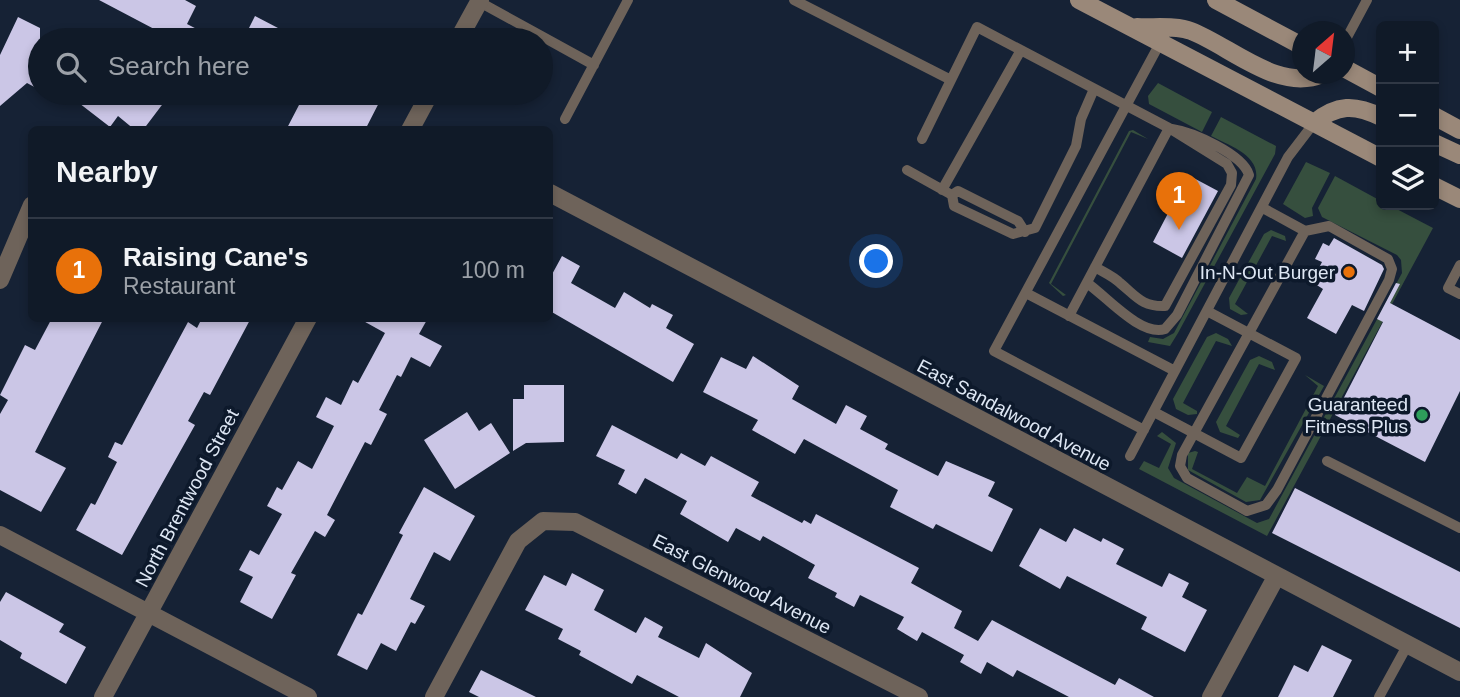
<!DOCTYPE html>
<html lang="en">
<head>
<meta charset="utf-8">
<style>
	:root { --surface:#101a28; --page:#1e2734; --text:#f1f3f6; --muted:#9ca1a8; --line:#303845; --accent:#1a73e8 }
	body { margin:0; font-family:Helvetica,sans-serif; background:var(--page); color:var(--text) }
	.controls { position:absolute; right:21px; top:21px; display:grid; overflow:hidden; border-radius:10px; box-shadow:0 4px 10px #0003 }
	.controls button { width:63px; height:63px; display:grid; place-items:center; padding:0; border:0; border-bottom:2px solid var(--line); background:var(--surface); color:var(--text); font:35px sans-serif }
	.compass { position:absolute; left:1292px; top:21px; width:63px; height:63px; border-radius:50%; background:var(--surface); box-shadow:0 4px 10px #0003; rotate:28deg }
	.you { position:absolute; left:877px; top:262px; width:24px; height:24px; margin:-18px; border:5px solid #fff; border-radius:50%; background:#1a73e8; box-shadow:0 0 0 10px #1a73e833 }
	.badge { display:grid; place-items:center; width:46px; height:46px; border-radius:50%; background:var(--accent); color:#fff; font-size:23px; font-weight:700 }
	.pin { position:absolute; translate:-50% -58px; filter:drop-shadow(0 2px 4px #0008) }
	.pin::after { content:''; position:absolute; top:37px; width:24px; height:21px; background:inherit; clip-path:polygon(0 0,100% 0,50% 100%) }
	.list { margin:0; padding:0; list-style:none }
	h2 { display:flex; justify-content:space-between; align-items:center; height:91px; margin:0; padding:0 28px; font-size:30px }
	h2 small { font-size:23px; font-weight:400; color:var(--muted) }
	.list li { display:grid; grid-template-columns:46px 1fr auto; gap:21px; align-items:center; box-sizing:border-box; height:105px; padding:0 28px; border-top:2px solid var(--line) }
	.list b { display:block; font-size:26px; white-space:nowrap }
	.list p { margin:0; font-size:23px; white-space:nowrap; color:var(--muted) }
	.list em { font-size:23px; font-style:normal; color:var(--muted) }
	.icon { flex:none; width:38px; height:38px; fill:none; stroke:currentColor; stroke-width:2; stroke-linecap:round; stroke-linejoin:round }
	.map { position:relative; flex:none; width:1460px; height:697px; overflow:hidden }
	.search { position:absolute; background:var(--surface); box-shadow:0 4px 10px #0003; left:28px; top:28px; width:525px; height:77px; display:flex; align-items:center; gap:18px; box-sizing:border-box; padding:0 24px; border-radius:38px; color:var(--muted); font-size:26px }
	.panel { position:absolute; background:var(--surface); box-shadow:0 4px 10px #0003; left:28px; top:126px; width:525px; height:196px; border-radius:10px }
	.map>svg:first-child { display:block }
	.green { fill:#364f3e }
	.building { fill:#cbc6e6 }
	.lines { fill:none; stroke-linecap:round; stroke-linejoin:round }
	.lane { stroke:#6e635a; stroke-width:10 }
	.street { stroke:#6e635a; stroke-width:18 }
	.secondary { stroke:#9a8879; stroke-width:18 }
	.food-dot { fill:#e8710a; stroke:#0d192b; stroke-width:2.5 }
	.leisure-dot { fill:#2e9e5b; stroke:#0d192b; stroke-width:2.5 }
	.labels { text-anchor:middle; dominant-baseline:central; stroke-width:7; stroke-linejoin:round; paint-order:stroke }
	.poi-label { font-size:19px; fill:#dee7f4; stroke:#0d192b; text-anchor:end }
	.street-label { font-size:19px; fill:#dee7f4; stroke:#0d192b }
</style>
</head>
<body>
<div class="map">
<svg width="1460" height="697" viewBox="0 0 1460 697">
	<rect width="100%" height="100%" fill="#162235"/>
	<path class="green" d="M1158,83L1212,112L1202,132L1149,104L1148,96Z
		M1221,117L1276,146L1275,154L1178,333L1170,346L1148,342L1150,337L1163,339L1174,333L1256,179C1260,155 1228,145 1211,136Z
		M1133,130L1148,139L1131,132L1051,284L1066,295L1063,296L1049,283L1129,131Z
		M1306,162L1330,173L1312,208L1313,216L1305,218L1283,204Z
		M1335,176L1381,201V205H1389L1433,228L1267,536L1139,469L1144,461L1159,468L1171,444L1157,436L1162,432L1176,443L1168,468L1174,478L1257,523L1269,519L1402,273L1401,260L1397,255L1322,217L1318,208Z
		M1271,230L1285,236L1286,241L1272,236L1235,304L1248,314L1241,315L1230,309L1229,298L1264,234Z
		M1216,333L1228,339L1232,346L1216,341L1183,403L1197,411V414L1188,415L1176,409L1173,399L1207,337Z
		M1259,356L1272,362L1275,370L1259,364L1226,426L1240,435L1238,438L1220,432L1216,422L1250,360Z
		M1305,375L1324,386L1260,500L1246,502L1188,470V453L1195,451L1198,452L1192,469L1237,493L1247,477L1265,486L1318,386Z"/>
	<path class="building" d="M99,0H185L196,6L187,24L218,40H175Z
		M255,16L301,40H243Z
		M18,17L40,28V90L27,83L0,106V55Z
		M66,93H171L143,130H135L118,116L110,127Z
		M275,93H384L365,130H286L299,105Z
		M1188,175L1218,191L1182,258L1153,242Z
		M1334,238L1382,265L1384,269L1364,311L1352,305L1336,334L1307,318L1323,289L1312,282L1322,262L1315,259L1323,243L1329,246Z
		M562,256L580,266L571,283L615,308L624,292L650,308L652,304L673,315L666,328L694,344L673,382L550,311V278Z
		M1396,283L1400,284L1390,303L1460,340V391L1425,462L1335,415L1383,322L1377,319Z
		M52,318H104L35,452L66,468L41,512L0,490V414L8,400L0,395L25,345L35,350Z
		M202,318H251L210,395L204,392L188,421L195,425L122,555L76,530L91,503L95,505L117,462L108,457L115,442L122,445L188,322L197,328Z
		M358,318H428L419,334L442,346L430,367L411,357L401,377L397,375L379,410L387,414L371,445L365,442L327,515L335,520L325,537L315,531L291,573L296,575L272,619L240,602L253,577L239,570L250,550L259,555L282,514L267,506L277,487L282,490L298,461L312,469L334,426L316,417L326,397L341,405L353,380L358,383L385,333Z
		M753,356L799,386L792,399L836,424L846,405L867,416L860,429L888,444L885,449L938,476L946,461L995,482L988,496L1013,509L992,552L936,524L933,529L890,507L898,490L804,439L795,454L752,430L758,420L703,392L721,357L746,369Z
		M524,385H564V442L526,443L513,451V399H524Z
		M467,412L479,431L491,423L510,453L455,489L424,440Z
		M612,425L677,459L681,453L705,466L711,456L759,482L751,496L802,523L804,520L811,524L816,514L919,568L911,583L962,611L954,628L978,641L992,620L1115,685L1119,678L1154,697H1069L1017,670L1013,677L987,662L981,674L960,662L964,655L922,632L917,641L897,629L904,617L860,595L854,607L835,597L837,593L808,578L815,565L763,536L760,541L736,528L728,542L680,514L687,501L645,478L636,494L618,484L625,470L596,456Z
		M424,487L475,516L450,561L434,552L410,599L425,606L415,624L411,622L396,651L381,643L367,670L337,655L358,613L362,615L403,535L399,533Z
		M1295,488L1460,572V628L1272,533Z
		M1040,528L1066,542L1074,528L1101,542L1103,538L1124,549L1116,564L1162,587L1169,573L1189,583L1182,597L1207,610L1185,652L1141,629L1147,617L1067,576L1060,589L1019,566Z
		M572,573L604,590L594,610L636,633L645,617L663,627L658,637L699,658L706,643L752,673L740,697H679L637,675L632,684L579,655L581,651L558,639L563,629L525,610L544,575L566,586Z
		M6,592L64,624L59,632L86,647L66,684L20,658L22,653L0,640V602Z
		M1322,645L1352,660L1333,697H1278L1294,665L1308,672Z
		M481,670L536,697H479L469,692Z"/>
	<g class="lines">
		<path class="lane" d="M476,0L594,65
			M794,0L951,80
			M1344,43L1367,0
			M565,119L628,0
			M922,139L977,27L1169,128L1227,164L1232,173L1231,185L1165,306C1142,307 1136,296 1120,283C1113,276 1103,272 1095,267
			M907,170L952,195L958,191L1018,221L1025,232
			M942,190L1021,50
			M952,195L954,206L1013,234L1035,228L1076,146L1081,119L1094,89
			M1263,208L1305,231L1329,226L1388,259L1392,269L1389,280L1277,490L1266,505L1247,511L1187,478L1180,466L1182,455L1305,231
			M1460,265L1448,288L1460,294
			M1087,283C1106,296 1141,337 1165,329L1177,315L1249,175C1243,154 1192,132 1172,129
			M1026,293L1175,371
			M1069,316L1169,128
			M1154,412L1241,458L1296,358L1207,311
			M1144,430L994,351L1160,43
			M1130,456L1288,157L1314,123
			M1327,461L1460,528
			M1379,697L1407,646"/>
		<path class="street" d="M458,40L480,0
			M410,130L430,93
			M550,193L1460,672
			M0,280L32,205
			M0,535L308,697
			M103,697L308,318
			M434,697L518,541L543,521L575,522L919,697
			M1211,697L1276,577"/>
		<path class="secondary" d="M1079,0L1381,158
			M1216,0L1302,46
			M1137,27C1153,28 1176,25 1191,31C1230,46 1279,93 1322,74
			M1344,68L1381,88
			M1434,116L1460,130
			M1314,123C1337,104 1355,104 1381,117
			M1434,143L1460,155
			M1434,186L1460,199"/>
	</g>
	<circle class="food-dot" cx="1349" cy="272" r="7"/>
	<circle class="leisure-dot" cx="1422" cy="415" r="7"/>
	<g class="labels">
		<g class="poi-label">
			<text x="1335" y="272">In-N-Out Burger</text>
			<text x="1408" y="404">Guaranteed<tspan x="1408" dy="22">Fitness Plus</tspan></text>
		</g>
		<g class="street-label">
			<text transform="translate(1014 415) rotate(28)">East Sandalwood Avenue</text>
			<text transform="translate(187 498) rotate(-62)">North Brentwood Street</text>
			<text transform="translate(742 584) rotate(27)">East Glenwood Avenue</text>
		</g>
	</g>
</svg>
<div class="controls">
<button>+</button>
<button>−</button>
<button><svg class="icon" aria-label="layers" viewBox="0 0 24 24"><path d="M12 4l9 5-9 5-9-5zM3 14l9 5 9-5"/></svg></button>
</div>
<svg class="compass" viewBox="-18 -18 36 36"><path d="M0-13l5 13h-10z" fill="#e53935"/><path d="M0 13l5-13h-10z" fill="#9ca1a8"/></svg>
<div class="you"></div>
<div class="pin badge" style="left:1179px;top:230px;background:#e8710a">1</div>
<div class="search"><svg class="icon" aria-label="search" viewBox="0 0 24 24"><circle cx="10" cy="10" r="6"/><path d="M15 15l6 6"/></svg>Search here</div>
<section class="panel">
<h2>Nearby<small></small></h2>
<ul class="list">
<li><span class="badge" style="background:#e8710a">1</span><div><b>Raising Cane's</b><p>Restaurant</p></div><em>100 m</em></li>
</ul>
</section>
</div>
</body>
</html>
